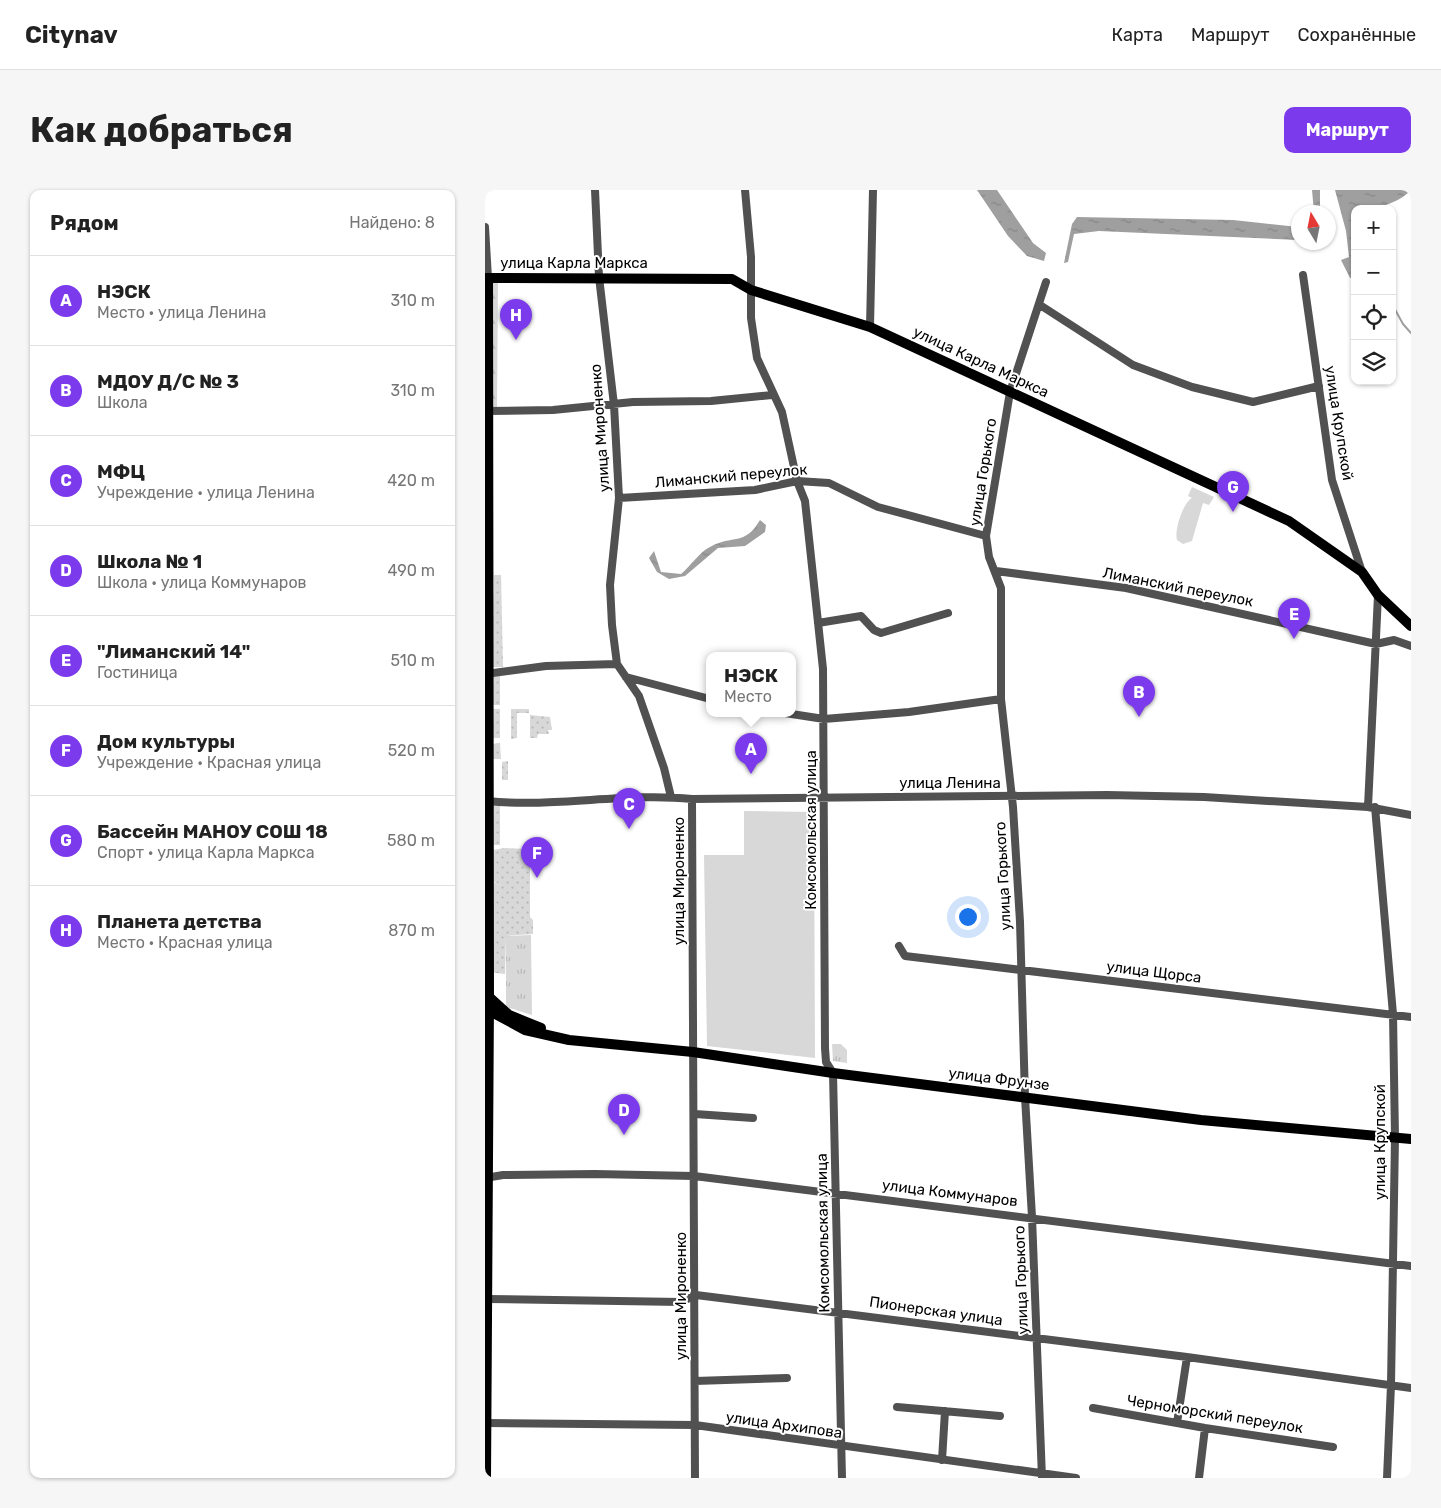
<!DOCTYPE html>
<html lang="ru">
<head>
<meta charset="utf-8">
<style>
	:root { --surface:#fff; --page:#f6f6f6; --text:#222; --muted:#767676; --line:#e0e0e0; --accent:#7c3aed }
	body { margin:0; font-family:Rubik,sans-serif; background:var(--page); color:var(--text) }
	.controls { position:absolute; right:15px; top:15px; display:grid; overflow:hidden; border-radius:10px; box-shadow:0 1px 4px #0004 }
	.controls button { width:45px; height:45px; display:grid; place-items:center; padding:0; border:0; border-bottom:1px solid var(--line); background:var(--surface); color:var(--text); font:25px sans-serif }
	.compass { position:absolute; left:806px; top:15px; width:45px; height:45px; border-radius:50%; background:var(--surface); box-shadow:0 1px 4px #0004; rotate:350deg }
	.you { position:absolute; left:482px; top:726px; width:18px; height:18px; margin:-12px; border:4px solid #fff; border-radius:50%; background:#1a73e8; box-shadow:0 0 0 8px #1a73e833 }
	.badge { display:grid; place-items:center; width:32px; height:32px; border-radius:50%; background:var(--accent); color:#fff; font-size:16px; font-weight:700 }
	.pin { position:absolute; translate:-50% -41px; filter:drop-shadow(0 1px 2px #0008) }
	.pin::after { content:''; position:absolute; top:26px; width:18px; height:15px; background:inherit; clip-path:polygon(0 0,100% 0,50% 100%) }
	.popup { position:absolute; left:221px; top:462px; width:90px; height:65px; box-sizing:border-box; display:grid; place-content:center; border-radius:10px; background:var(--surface); filter:drop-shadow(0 1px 4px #0005); font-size:16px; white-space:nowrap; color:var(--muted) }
	.popup b { font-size:19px; color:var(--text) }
	.popup::after { content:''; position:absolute; left:50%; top:100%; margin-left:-10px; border:10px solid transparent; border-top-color:var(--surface) }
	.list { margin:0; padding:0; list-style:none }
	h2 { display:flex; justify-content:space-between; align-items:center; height:65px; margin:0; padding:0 20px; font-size:21px }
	h2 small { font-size:16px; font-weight:400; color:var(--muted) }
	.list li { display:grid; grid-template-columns:32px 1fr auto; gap:15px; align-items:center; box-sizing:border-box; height:90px; padding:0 20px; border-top:1px solid var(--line) }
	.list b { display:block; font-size:19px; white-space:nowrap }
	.list p { margin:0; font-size:16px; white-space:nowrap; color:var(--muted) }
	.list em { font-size:16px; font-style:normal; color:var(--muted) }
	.icon { flex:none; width:28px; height:28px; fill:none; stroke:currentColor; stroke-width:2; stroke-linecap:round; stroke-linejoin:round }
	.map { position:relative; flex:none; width:926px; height:1288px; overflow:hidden; border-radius:10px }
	header { display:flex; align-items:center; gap:30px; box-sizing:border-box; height:70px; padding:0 25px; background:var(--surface); border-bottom:1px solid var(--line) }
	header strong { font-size:24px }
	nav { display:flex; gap:28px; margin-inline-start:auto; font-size:18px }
	.intro { display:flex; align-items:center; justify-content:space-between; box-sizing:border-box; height:120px; padding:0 30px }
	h1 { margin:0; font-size:35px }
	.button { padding:12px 22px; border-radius:10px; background:var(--accent); color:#fff; font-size:18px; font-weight:700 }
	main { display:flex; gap:30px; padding:0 30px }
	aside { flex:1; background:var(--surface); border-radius:10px; box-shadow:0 1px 4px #0004 }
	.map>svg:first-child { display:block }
	.grass { fill:url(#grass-dots) }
	.forest { fill:url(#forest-firs) }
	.park { fill:url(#park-tufts) }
	.pitch { fill:#d8d8d8 }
	.water { fill:url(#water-ripples) }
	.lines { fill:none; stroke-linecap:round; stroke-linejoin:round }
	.stream { stroke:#9f9f9f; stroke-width:2 }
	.minor { stroke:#515151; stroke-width:8 }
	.major { stroke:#000; stroke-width:10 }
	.labels { text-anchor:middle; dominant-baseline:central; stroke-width:4; stroke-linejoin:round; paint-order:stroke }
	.street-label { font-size:15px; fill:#000; stroke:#fff }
</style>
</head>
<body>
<header>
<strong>Citynav</strong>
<nav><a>Карта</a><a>Маршрут</a><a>Сохранённые</a></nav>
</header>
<div class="intro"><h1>Как добраться</h1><a class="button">Маршрут</a></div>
<main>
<aside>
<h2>Рядом<small>Найдено: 8</small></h2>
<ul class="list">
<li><span class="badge">A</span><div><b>НЭСК</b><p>Место · улица Ленина</p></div><em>310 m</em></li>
<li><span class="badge">B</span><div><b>МДОУ Д/С № 3</b><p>Школа</p></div><em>310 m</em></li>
<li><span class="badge">C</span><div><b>МФЦ</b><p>Учреждение · улица Ленина</p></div><em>420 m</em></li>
<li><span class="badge">D</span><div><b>Школа № 1</b><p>Школа · улица Коммунаров</p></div><em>490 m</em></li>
<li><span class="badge">E</span><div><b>&quot;Лиманский 14&quot;</b><p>Гостиница</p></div><em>510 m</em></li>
<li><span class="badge">F</span><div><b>Дом культуры</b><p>Учреждение · Красная улица</p></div><em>520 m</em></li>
<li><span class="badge">G</span><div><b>Бассейн МАНОУ СОШ 18</b><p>Спорт · улица Карла Маркса</p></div><em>580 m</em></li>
<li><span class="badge">H</span><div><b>Планета детства</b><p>Место · Красная улица</p></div><em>870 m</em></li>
</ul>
</aside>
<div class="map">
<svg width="926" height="1288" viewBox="0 0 926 1288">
	<defs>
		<pattern id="grass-dots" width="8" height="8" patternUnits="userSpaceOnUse" patternTransform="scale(1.25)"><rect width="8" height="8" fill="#d8d8d8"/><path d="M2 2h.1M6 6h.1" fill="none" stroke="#b8b8b8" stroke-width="1.8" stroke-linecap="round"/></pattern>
		<pattern id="forest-firs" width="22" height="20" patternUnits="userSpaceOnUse" patternTransform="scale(1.25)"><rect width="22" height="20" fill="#d8d8d8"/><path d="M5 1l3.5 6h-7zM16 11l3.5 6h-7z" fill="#b8b8b8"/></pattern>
		<pattern id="park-tufts" width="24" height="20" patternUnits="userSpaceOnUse" patternTransform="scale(1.25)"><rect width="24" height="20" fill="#d8d8d8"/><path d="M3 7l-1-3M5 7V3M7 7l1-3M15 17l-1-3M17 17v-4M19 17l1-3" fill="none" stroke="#b8b8b8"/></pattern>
		<pattern id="water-ripples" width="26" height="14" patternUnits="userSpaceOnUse" patternTransform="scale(1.25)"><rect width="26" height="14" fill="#9f9f9f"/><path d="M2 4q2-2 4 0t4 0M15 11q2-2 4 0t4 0" fill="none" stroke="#878787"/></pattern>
	</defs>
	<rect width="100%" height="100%" fill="#fff"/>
	<path class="grass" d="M9,385H16L18,477H7Z
		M8,485H15V515H8Z
		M8,519H15V548H8Z
		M26,519H44V523H32V548L26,549Z
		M45,525L65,527L67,540H63L64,544H53L52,548H45Z
		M15,553L16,569H8L7,554Z
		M23,571V590H17V572Z
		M8,615L15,616V655H8Z
		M19,658L45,659V727L48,730V744L21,746L20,784L2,782L8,692L19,696L7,691L8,660Z"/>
	<path class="forest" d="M8,93H13L12,219H6Z"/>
	<path class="park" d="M46,745L47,825L21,817V746Z
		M347,854H356L362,860V873L348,871Z"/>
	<path class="pitch" d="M707,297L729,307L724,315L718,313L707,351L698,354L692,350C689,340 698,313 707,308L703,306Z
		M259,621L329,622L330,868L222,856L219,665H259Z"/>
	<path class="water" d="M492,0H512L548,53L561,63L559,71L542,66L523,46Z
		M827,0H835V22H829Z
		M850,0H926C912,15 889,19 870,19V87L865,88L856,70L864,67L861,41Z
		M592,27L748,30L813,37V50L614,41L589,44L583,72L579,73L587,34Z
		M275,330L281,335L280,342L260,356L233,358L200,386L184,389L172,382L164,368L169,361L176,382L196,384C206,376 214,362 225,357C248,344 259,357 275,330Z"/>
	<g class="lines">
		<path class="stream" d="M907,114L918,134L926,143"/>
		<path class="minor" d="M110,0L114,87L129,215L134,308L125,395L127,435L132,474L154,506L179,578L186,607
			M260,0L266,67V128L272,168L297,222L312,291L320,311L338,479L340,858L341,872L348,883L357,1288
			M0,37L3,88
			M818,85L847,290L877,382
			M555,115L648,175L707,197L768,212L834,196
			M385,137L388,0
			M3,221L68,220L148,212L226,211L287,205
			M134,308L270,300L312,291L344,293L393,317L501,346
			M511,381L641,398L891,454L909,450L926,456
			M333,433L376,426L389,440L396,443L463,423
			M0,484L61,476L132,474
			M141,487L225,509
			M300,523L339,529L424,522L516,509
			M207,609L210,1288
			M3,611C71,618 140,602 207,609L622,605L719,607L883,617L926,625
			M883,617L893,405
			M890,617L908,824L910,947L906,1195L902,1288
			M414,756L420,766L926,827
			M210,924L268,928
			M0,988L18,985L110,984L209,986L926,1076
			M2,1109L196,1112L211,1105L702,1167L926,1198
			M210,1191L302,1188
			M412,1217L515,1226
			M608,1218L720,1238L848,1257
			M2,1233L210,1235L591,1288
			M692,1233L702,1167
			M457,1270L460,1221
			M557,1288L547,1027L540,907L535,732L528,617L516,509V398L504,367L501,346L525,202L561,92
			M714,1288L720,1238"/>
		<path class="major" d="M0,88L247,89L266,100L385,137L804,331L877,382L893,405L926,436
			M3,806L24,825L56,838
			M1,819L40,840L84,850L208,862L348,883L716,930L926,949
			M1,1288L4,808L3,88"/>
	</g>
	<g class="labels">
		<g class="street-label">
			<text x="89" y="73">улица Карла Маркса</text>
			<text transform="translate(496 172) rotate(25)">улица Карла Маркса</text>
			<text transform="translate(854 233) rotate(81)">улица Крупской</text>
			<text transform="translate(115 238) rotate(-94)">улица Мироненко</text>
			<text transform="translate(498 282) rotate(-81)">улица Горького</text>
			<text transform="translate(246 286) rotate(-5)">Лиманский переулок</text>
			<text transform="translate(693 397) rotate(11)">Лиманский переулок</text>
			<text x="465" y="593">улица Ленина</text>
			<text transform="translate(326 640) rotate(-90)">Комсомольская улица</text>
			<text transform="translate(518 686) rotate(-93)">улица Горького</text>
			<text transform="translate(194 691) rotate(-90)">улица Мироненко</text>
			<text transform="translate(669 782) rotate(7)">улица Щорса</text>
			<text transform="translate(514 889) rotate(7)">улица Фрунзе</text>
			<text transform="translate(895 952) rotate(-90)">улица Крупской</text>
			<text transform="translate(465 1003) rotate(7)">улица Коммунаров</text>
			<text transform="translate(338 1043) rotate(-91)">Комсомольская улица</text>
			<text transform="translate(536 1090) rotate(-92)">улица Горького</text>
			<text transform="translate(196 1106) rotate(-90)">улица Мироненко</text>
			<text transform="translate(451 1121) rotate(8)">Пионерская улица</text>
			<text transform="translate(730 1224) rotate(9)">Черноморский переулок</text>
			<text transform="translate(299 1235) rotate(8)">улица Архипова</text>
		</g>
	</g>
</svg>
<div class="controls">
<button>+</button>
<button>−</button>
<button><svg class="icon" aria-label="locate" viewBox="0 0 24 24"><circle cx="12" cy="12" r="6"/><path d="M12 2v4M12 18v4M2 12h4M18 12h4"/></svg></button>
<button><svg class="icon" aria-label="layers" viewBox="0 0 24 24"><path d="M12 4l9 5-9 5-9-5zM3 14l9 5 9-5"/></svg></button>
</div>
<svg class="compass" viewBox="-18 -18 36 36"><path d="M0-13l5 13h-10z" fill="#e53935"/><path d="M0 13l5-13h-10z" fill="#767676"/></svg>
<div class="you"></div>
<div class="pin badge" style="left:266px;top:584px">A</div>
<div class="popup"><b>НЭСК</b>Место</div>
<div class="pin badge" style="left:654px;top:527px">B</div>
<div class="pin badge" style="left:144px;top:639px">C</div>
<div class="pin badge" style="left:139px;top:945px">D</div>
<div class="pin badge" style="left:809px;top:449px">E</div>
<div class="pin badge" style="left:52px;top:688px">F</div>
<div class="pin badge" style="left:748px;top:322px">G</div>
<div class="pin badge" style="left:31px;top:150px">H</div>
</div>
</main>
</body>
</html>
